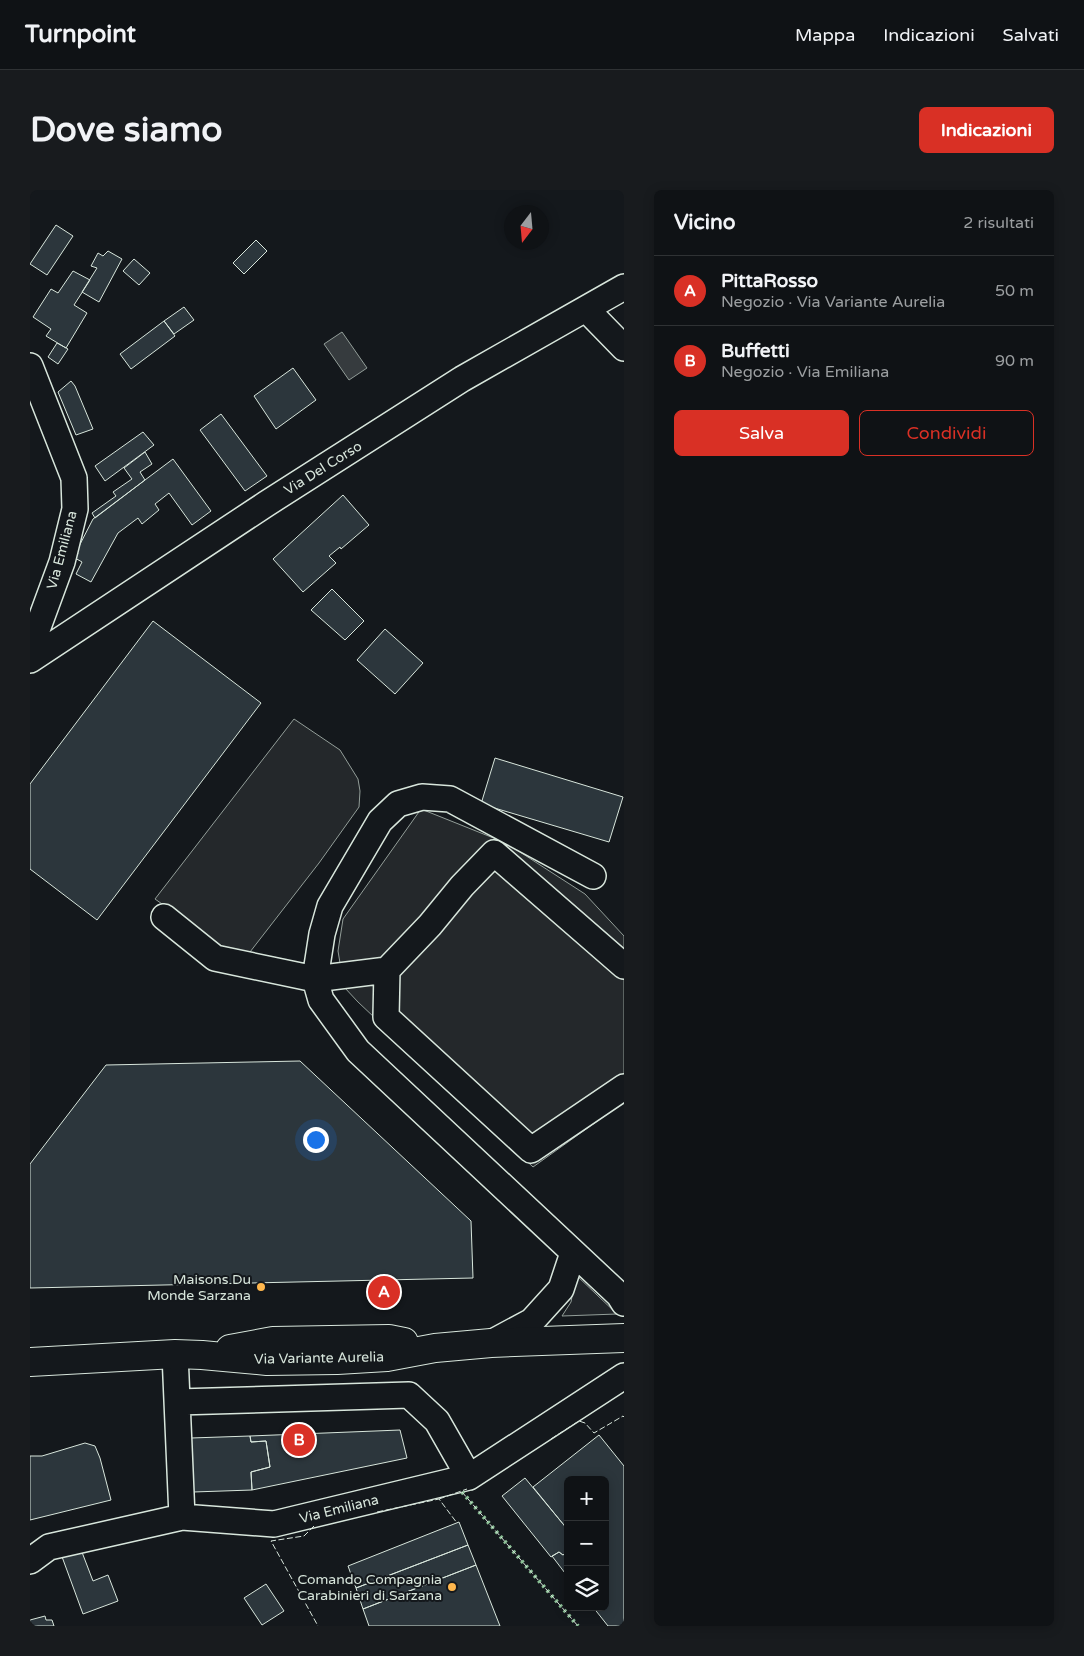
<!DOCTYPE html>
<html lang="it">
<head>
<meta charset="utf-8">
<style>
	:root { --surface:#0f1215; --page:#181b1e; --text:#f1f3f6; --muted:#9b9ea0; --line:#2f3234; --accent:#d93025 }
	body { margin:0; font-family:"Varela Round",sans-serif; background:var(--page); color:var(--text) }
	.controls { position:absolute; right:15px; bottom:15px; display:grid; overflow:hidden; border-radius:8px; box-shadow:0 2px 12px #0003 }
	.controls button { width:45px; height:45px; display:grid; place-items:center; padding:0; border:0; border-bottom:1px solid var(--line); background:var(--surface); color:var(--text); font:25px sans-serif }
	.compass { position:absolute; left:474px; top:15px; width:45px; height:45px; border-radius:50%; background:var(--surface); box-shadow:0 2px 12px #0003; rotate:196deg }
	.you { position:absolute; left:285px; top:949px; width:18px; height:18px; margin:-12px; border:4px solid #fff; border-radius:50%; background:#1a73e8; box-shadow:0 0 0 8px #1a73e833 }
	.badge { display:grid; place-items:center; width:32px; height:32px; border-radius:50%; background:var(--accent); color:#fff; font-size:16px; font-weight:700 }
	.pin { position:absolute; translate:-50% -50%; border:2px solid #fff; box-shadow:0 1px 5px #0006 }
	.list { margin:0; padding:0; list-style:none }
	h2 { display:flex; justify-content:space-between; align-items:center; height:65px; margin:0; padding:0 20px; font-size:21px }
	h2 small { font-size:16px; font-weight:400; color:var(--muted) }
	.list li { display:grid; grid-template-columns:32px 1fr auto; gap:15px; align-items:center; box-sizing:border-box; height:70px; padding:0 20px; border-top:1px solid var(--line) }
	.list b { display:block; font-size:19px; white-space:nowrap }
	.list p { margin:0; font-size:16px; white-space:nowrap; color:var(--muted) }
	.list em { font-size:16px; font-style:normal; color:var(--muted) }
	.actions { display:flex; gap:10px; padding:15px 20px }
	.actions a { flex:1; padding:11px 0; border:1px solid var(--accent); border-radius:8px; text-align:center; font-size:18px; color:var(--accent) }
	.actions .main { background:var(--accent); color:#fff }
	.icon { flex:none; width:28px; height:28px; fill:none; stroke:currentColor; stroke-width:2; stroke-linecap:round; stroke-linejoin:round }
	.map { position:relative; flex:none; width:594px; height:1436px; overflow:hidden; border-radius:8px }
	header { display:flex; align-items:center; gap:30px; box-sizing:border-box; height:70px; padding:0 25px; background:var(--surface); border-bottom:1px solid var(--line) }
	header strong { font-size:24px }
	nav { display:flex; gap:28px; margin-inline-start:auto; font-size:18px }
	.intro { display:flex; align-items:center; justify-content:space-between; box-sizing:border-box; height:120px; padding:0 30px }
	h1 { margin:0; font-size:35px }
	.button { padding:12px 22px; border-radius:8px; background:var(--accent); color:#fff; font-size:18px; font-weight:700 }
	main { display:flex; gap:30px; padding:0 30px }
	aside { flex:1; background:var(--surface); border-radius:8px; box-shadow:0 2px 12px #0003 }
	.map>svg:first-child { display:block }
	.green { fill:#202428; stroke:#939e99 }
	.parking { fill:#24282b; stroke:#939e99 }
	.water { fill:#363b3e; stroke:#939e99 }
	.building { fill:#2c363c; stroke:#d8e6dc }
	.lines { fill:none; stroke-linecap:round; stroke-linejoin:round }
	.minor-casing { stroke:#d8e6dc; stroke-width:28 }
	.major-casing { stroke:#d8e6dc; stroke-width:30 }
	.minor { stroke:#14181c; stroke-width:25 }
	.major { stroke:#14181c; stroke-width:28 }
	.hedge { stroke:#8ac095; stroke-width:4; stroke-dasharray:2.5 4; stroke-linecap:butt }
	.fence { stroke:#d8e6dc; stroke-width:1; stroke-dasharray:6 2.5; stroke-linecap:butt }
	.poi-dot { fill:#ffb74d; stroke:#14181c; stroke-width:2 }
	.labels { text-anchor:middle; dominant-baseline:central; stroke-width:4; stroke-linejoin:round; paint-order:stroke }
	.street-label { font-size:14px; fill:#d8e6dc; stroke:#14181c }
	.poi-label { font-size:14px; fill:#d8e6dc; stroke:#14181c; text-anchor:end }
</style>
</head>
<body>
<header>
<strong>Turnpoint</strong>
<nav><a>Mappa</a><a>Indicazioni</a><a>Salvati</a></nav>
</header>
<div class="intro"><h1>Dove siamo</h1><a class="button">Indicazioni</a></div>
<main>
<div class="map">
<svg width="594" height="1436" viewBox="0 0 594 1436">
	<rect width="100%" height="100%" fill="#14181c"/>
	<path class="green" d="M546,1085L587,1124L532,1126L541,1112Z"/>
	<path class="parking" d="M264,529L310,560L328,589L330,601L329,617L289,673L213,771L125,709Z
		M391,619L476,653L555,704L594,746V912L503,977L328,812L314,797L308,761L313,729Z"/>
	<path class="water" d="M312,142L337,178L319,190L294,154Z"/>
	<path class="building" d="M26,35L43,46L17,85L0,74Z
		M226,50L237,61L214,84L203,73Z
		M78,61L92,69L69,112L52,102L67,78L61,76L68,63L73,66Z
		M104,69L120,83L109,95L93,81Z
		M43,81L60,90L44,115L57,123L36,158L16,146L21,139L3,127L21,99L28,103Z
		M154,117L164,130L144,144L134,131Z
		M134,131L145,146L101,179L90,164Z
		M27,153L38,159L28,174L18,167Z
		M263,178L286,210L246,239L224,206Z
		M41,191L45,196L63,239L46,245L28,202Z
		M191,224L237,286L215,301L170,240Z
		M113,242L124,255L75,291L65,276Z
		M115,262L122,274L110,282L115,290L65,328L62,323L86,306L83,302L102,289L94,278Z
		M143,269L181,321L162,335L139,303L125,314L129,320L112,334L108,328L88,343L61,392L46,384L52,372L45,368L48,363L46,362L63,329Z
		M313,305L339,335L311,359L310,357L299,366L306,373L273,402L243,369Z
		M302,399L334,431L315,450L281,420Z
		M123,431L231,513L67,730L0,679V594Z
		M355,439L393,473L365,504L327,470Z
		M465,568L593,607L579,652L451,614Z
		M270,871L441,1031L443,1088L0,1098V974L76,875Z
		M370,1240L377,1268L222,1300L221,1282L240,1277L236,1251L221,1252L220,1246Z
		M569,1245L594,1276V1436H578L563,1417H575V1290H538V1340L503,1297Z
		M220,1246L221,1252L236,1251L240,1277L221,1282L222,1300L163,1302L161,1248Z
		M55,1253L65,1256L70,1268L81,1310L0,1330V1266H12Z
		M495,1288L538,1340V1354L536,1356L538,1361L533,1365L529,1362L521,1367L472,1306Z
		M429,1332L438,1355L326,1398L318,1376Z
		M438,1355L446,1375L333,1419L326,1398Z
		M50,1357L63,1391L78,1385L88,1411L53,1424L31,1364Z
		M538,1361V1387L522,1366L529,1362L533,1365Z
		M446,1375L470,1436H339L333,1419Z
		M236,1394L254,1421L232,1435L214,1408Z
		M15,1426L16,1430H22L24,1436H0V1430Z"/>
	<g class="lines">
		<defs>
			<path id="minor" d="M556,119L594,158
				M0,176L44,288L45,319L32,372L0,459
				M0,470L236,314L432,189L594,97
				M563,686L420,609L392,607L368,614L350,631L300,716L292,744L285,789L291,810L328,861L589,1105L594,1113
				M134,727L185,768L285,789L357,780L400,735L432,696L464,663L594,776
				M357,780L356,827L501,960L594,897
				M461,1153L502,1131L531,1099L543,1063
				M145,1164L152,1327
				M148,1212L379,1205L407,1231L439,1287
				M0,1371L19,1357L152,1327L244,1334L439,1287L594,1186"/>
			<path id="major" d="M200,1159L243,1151L359,1149L374,1152
				M0,1172L145,1164L172,1165L237,1171L307,1170L357,1167L405,1158L461,1153L594,1148"/>
		</defs>
		<use href="#minor" class="minor-casing"/>
		<use href="#major" class="major-casing"/>
		<use href="#minor" class="minor"/>
		<use href="#major" class="major"/>
		<path class="hedge" d="M432,1302L548,1436"/>
		<path class="fence" d="M521,1249L549,1231L555,1233L564,1243L593,1226L594,1227
			M432,1302L548,1436
			M409,1309L437,1299
			M347,1322L409,1309L427,1333
			M284,1336L274,1346L241,1351L288,1436"/>
	</g>
	<g class="poi-dot">
		<circle cx="231" cy="1097" r="5"/>
		<circle cx="422" cy="1397" r="5"/>
	</g>
	<g class="labels">
		<g class="street-label">
			<text transform="translate(293 278) rotate(-32)">Via Del Corso</text>
			<text transform="translate(32 360) rotate(-75)">Via Emiliana</text>
			<text transform="translate(289 1168) rotate(-1)">Via Variante Aurelia</text>
			<text transform="translate(309 1319) rotate(-14)">Via Emiliana</text>
		</g>
		<g class="poi-label">
			<text x="221" y="1089">Maisons Du<tspan x="221" dy="16">Monde Sarzana</tspan></text>
			<text x="412" y="1389">Comando Compagnia<tspan x="412" dy="16">Carabinieri di Sarzana</tspan></text>
		</g>
	</g>
</svg>
<div class="controls">
<button>+</button>
<button>−</button>
<button><svg class="icon" aria-label="layers" viewBox="0 0 24 24"><path d="M12 4l9 5-9 5-9-5zM3 14l9 5 9-5"/></svg></button>
</div>
<svg class="compass" viewBox="-18 -18 36 36"><path d="M0-13l5 13h-10z" fill="#e53935"/><path d="M0 13l5-13h-10z" fill="#9b9ea0"/></svg>
<div class="you"></div>
<div class="pin badge" style="left:354px;top:1102px">A</div>
<div class="pin badge" style="left:269px;top:1250px">B</div>
</div>
<aside>
<h2>Vicino<small>2 risultati</small></h2>
<ul class="list">
<li><span class="badge">A</span><div><b>PittaRosso</b><p>Negozio · Via Variante Aurelia</p></div><em>50 m</em></li>
<li><span class="badge">B</span><div><b>Buffetti</b><p>Negozio · Via Emiliana</p></div><em>90 m</em></li>
</ul>
<div class="actions"><a class="main">Salva</a><a>Condividi</a></div>
</aside>
</main>
</body>
</html>
